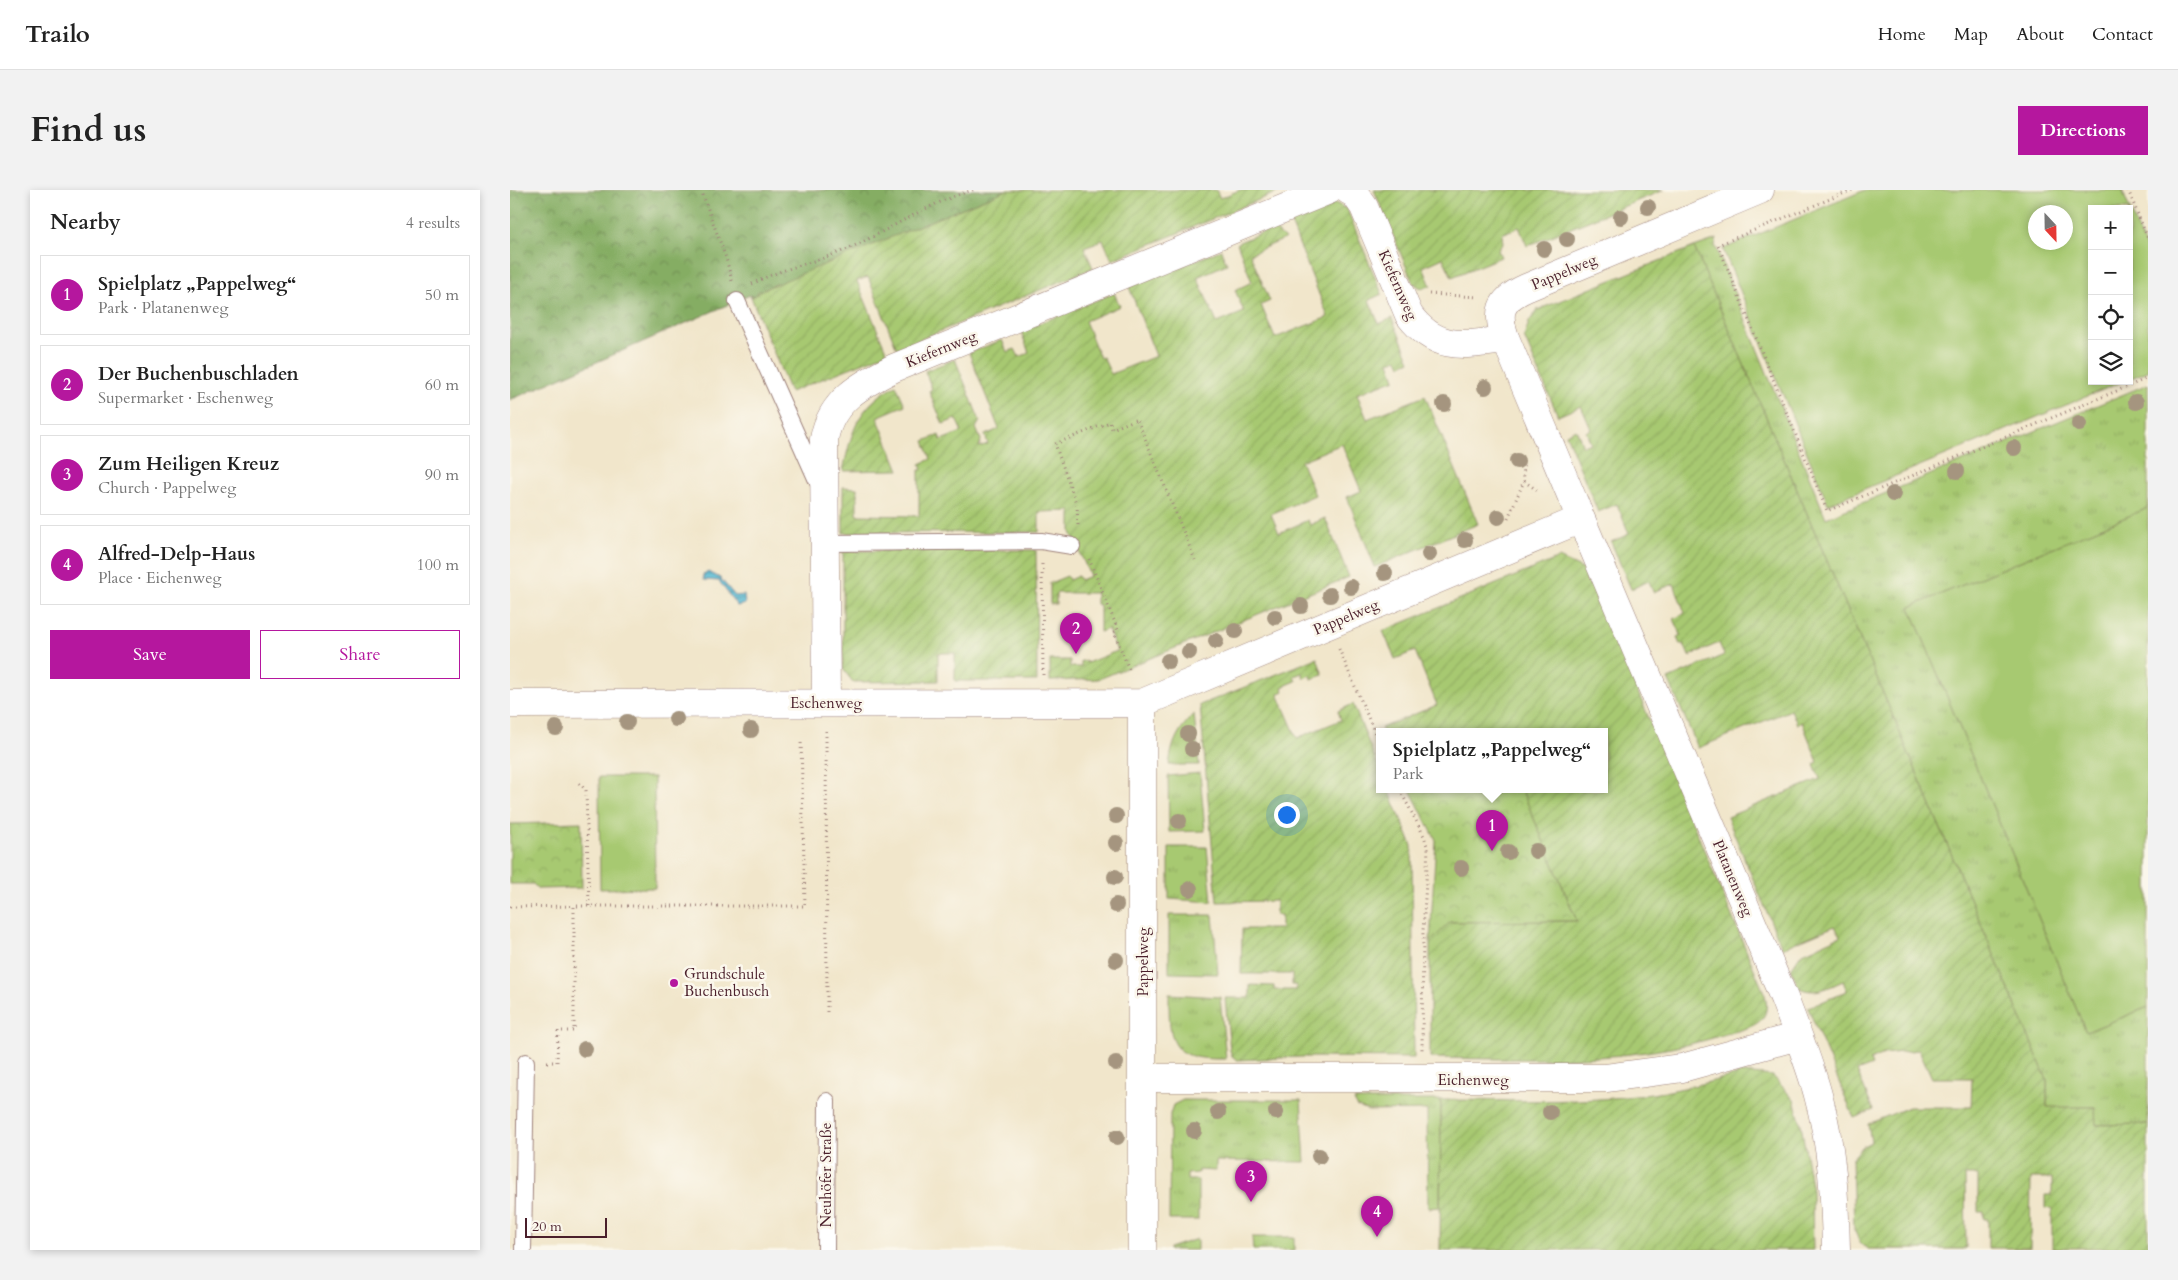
<!DOCTYPE html>
<html lang="en">
<head>
<meta charset="utf-8">
<style>
	:root { --surface:#fff; --page:#f2f2f2; --text:#222; --muted:#767676; --line:#e0e0e0; --accent:#b5179e }
	body { margin:0; font-family:Cardo,serif; background:var(--page); color:var(--text) }
	.controls { position:absolute; right:15px; top:15px; display:grid; overflow:hidden; border-radius:0px; box-shadow:0 2px 8px #0003 }
	.controls button { width:45px; height:45px; display:grid; place-items:center; padding:0; border:0; border-bottom:1px solid var(--line); background:var(--surface); color:var(--text); font:25px sans-serif }
	.compass { position:absolute; left:1518px; top:15px; width:45px; height:45px; border-radius:50%; background:var(--surface); box-shadow:0 2px 8px #0003; rotate:158deg }
	.scale { position:absolute; left:15px; bottom:12px; width:82px; box-sizing:border-box; padding-left:5px; border:2px solid #4a1f2b; border-top:0; font-size:14px; line-height:18px; white-space:nowrap; color:#4a1f2b; -webkit-text-stroke:4px #fbf7ec; paint-order:stroke }
	.you { position:absolute; left:776px; top:624px; width:18px; height:18px; margin:-12px; border:4px solid #fff; border-radius:50%; background:#1a73e8; box-shadow:0 0 0 8px #1a73e833 }
	.badge { display:grid; place-items:center; width:32px; height:32px; border-radius:50%; background:var(--accent); color:#fff; font-size:16px; font-weight:700 }
	.pin { position:absolute; translate:-50% -41px; filter:drop-shadow(0 1px 2px #0008) }
	.pin::after { content:''; position:absolute; top:26px; width:18px; height:15px; background:inherit; clip-path:polygon(0 0,100% 0,50% 100%) }
	.popup { position:absolute; left:866px; top:538px; width:232px; height:65px; box-sizing:border-box; display:grid; place-content:center; border-radius:0px; background:var(--surface); filter:drop-shadow(0 1px 4px #0005); font-size:16px; white-space:nowrap; color:var(--muted) }
	.popup b { font-size:19px; color:var(--text) }
	.popup::after { content:''; position:absolute; left:50%; top:100%; margin-left:-10px; border:10px solid transparent; border-top-color:var(--surface) }
	.list { margin:0; padding:0; list-style:none }
	h2 { display:flex; justify-content:space-between; align-items:center; height:65px; margin:0; padding:0 20px; font-size:21px }
	h2 small { font-size:16px; font-weight:400; color:var(--muted) }
	.list li { display:grid; grid-template-columns:32px 1fr auto; gap:15px; align-items:center; box-sizing:border-box; height:80px; margin:0 10px 10px; padding:0 10px; border:1px solid var(--line); border-radius:0px }
	.list b { display:block; font-size:19px; white-space:nowrap }
	.list p { margin:0; font-size:16px; white-space:nowrap; color:var(--muted) }
	.list em { font-size:16px; font-style:normal; color:var(--muted) }
	.actions { display:flex; gap:10px; padding:15px 20px }
	.actions a { flex:1; padding:11px 0; border:1px solid var(--accent); border-radius:0px; text-align:center; font-size:18px; color:var(--accent) }
	.actions .main { background:var(--accent); color:#fff }
	.icon { flex:none; width:28px; height:28px; fill:none; stroke:currentColor; stroke-width:2; stroke-linecap:round; stroke-linejoin:round }
	.map { position:relative; flex:none; width:1638px; height:1060px; overflow:hidden; border-radius:0px }
	header { display:flex; align-items:center; gap:30px; box-sizing:border-box; height:70px; padding:0 25px; background:var(--surface); border-bottom:1px solid var(--line) }
	header strong { font-size:24px }
	nav { display:flex; gap:28px; margin-inline-start:auto; font-size:18px }
	.intro { display:flex; align-items:center; justify-content:space-between; box-sizing:border-box; height:120px; padding:0 30px }
	h1 { margin:0; font-size:35px }
	.button { padding:12px 22px; border-radius:0px; background:var(--accent); color:#fff; font-size:18px; font-weight:700 }
	main { display:flex; gap:30px; padding:0 30px }
	aside { flex:1; background:var(--surface); border-radius:0px; box-shadow:0 2px 8px #0003 }
	.map>svg:first-child { display:block }
	.grass { fill:url(#grass-tufts); stroke:#78744e }
	.forest { fill:url(#forest-crowns); stroke:#686647 }
	.park { fill:url(#park-crowns); stroke:#78744e }
	.garden { fill:url(#garden-furrows); stroke:#78744e }
	.pitch { fill:#a7c971; stroke:#78744e; fill-rule:evenodd }
	.water { fill:url(#water-rules); stroke:#4e6b7e }
	.lines { fill:none; stroke-linecap:round; stroke-linejoin:round }
	.lane-casing { stroke:#9e827b; stroke-width:18 }
	.street-casing { stroke:#9e827b; stroke-width:29 }
	.path { stroke:#9e827b; stroke-width:3; stroke-dasharray:1 4; stroke-linecap:butt }
	.lane { stroke:#fff; stroke-width:16 }
	.street { stroke:#fff; stroke-width:28 }
	.tree { fill:#a5957f }
	.poi-dot { fill:#b5179e; stroke:#fbf7ec; stroke-width:2 }
	.labels { text-anchor:middle; dominant-baseline:central; stroke-width:5; stroke-linejoin:round; paint-order:stroke }
	.street-label { font-size:15px; fill:#4a1f2b; stroke:#fbf7ec }
	.poi-label { font-size:15px; fill:#4a1f2b; stroke:#fbf7ec; text-anchor:start }
</style>
</head>
<body>
<header>
<strong>Trailo</strong>
<nav><a>Home</a><a>Map</a><a>About</a><a>Contact</a></nav>
</header>
<div class="intro"><h1>Find us</h1><a class="button">Directions</a></div>
<main>
<aside>
<h2>Nearby<small>4 results</small></h2>
<ul class="list">
<li><span class="badge">1</span><div><b>Spielplatz „Pappelweg“</b><p>Park · Platanenweg</p></div><em>50 m</em></li>
<li><span class="badge">2</span><div><b>Der Buchenbuschladen</b><p>Supermarket · Eschenweg</p></div><em>60 m</em></li>
<li><span class="badge">3</span><div><b>Zum Heiligen Kreuz</b><p>Church · Pappelweg</p></div><em>90 m</em></li>
<li><span class="badge">4</span><div><b>Alfred-Delp-Haus</b><p>Place · Eichenweg</p></div><em>100 m</em></li>
</ul>
<div class="actions"><a class="main">Save</a><a>Share</a></div>
</aside>
<div class="map">
<svg width="1638" height="1060" viewBox="0 0 1638 1060">
	<defs>
		<pattern id="grass-tufts" width="24" height="20" patternUnits="userSpaceOnUse" patternTransform="scale(1.25)"><rect width="24" height="20" fill="#a7c971"/><path d="M3 7l-1-3M5 7V3M7 7l1-3M15 17l-1-3M17 17v-4M19 17l1-3" fill="none" stroke="#91ac62"/></pattern>
		<pattern id="forest-crowns" width="20" height="18" patternUnits="userSpaceOnUse" patternTransform="scale(1.25)"><rect width="20" height="18" fill="#85ad63"/><path d="M2 6a3 3 0 1 1 6 0M12 15a3 3 0 1 1 6 0" fill="none" stroke="#6f8c52"/></pattern>
		<pattern id="park-crowns" width="20" height="18" patternUnits="userSpaceOnUse" patternTransform="scale(1.25)"><rect width="20" height="18" fill="#a7c971"/><path d="M2 6a3 3 0 1 1 6 0M12 15a3 3 0 1 1 6 0" fill="none" stroke="#91ac62"/></pattern>
		<pattern id="garden-furrows" width="10" height="10" patternUnits="userSpaceOnUse" patternTransform="scale(1.25)"><rect width="10" height="10" fill="#a7c971"/><path d="M-1 1l2-2M0 10L10 0M9 11l2-2" fill="none" stroke="#91ac62"/></pattern>
		<pattern id="water-rules" width="6" height="5" patternUnits="userSpaceOnUse" patternTransform="scale(1.25)"><rect width="6" height="5" fill="#52b7d1"/><path d="M0 2.5h6" fill="none" stroke="#4694aa"/></pattern>
	</defs>
	<rect width="100%" height="100%" fill="#fbf7ec"/>
	<filter id="ink" filterUnits="userSpaceOnUse"><feTurbulence type="fractalNoise" baseFrequency=".02" numOctaves="2"/><feDisplacementMap in="SourceGraphic" scale="10" xChannelSelector="R" yChannelSelector="G"/><feConvolveMatrix kernelMatrix="1 2 1 2 8 2 1 2 1" color-interpolation-filters="sRGB"/></filter>
	<filter id="wash" filterUnits="userSpaceOnUse"><feTurbulence type="fractalNoise" baseFrequency=".0096" numOctaves="4" result="noise"/><feDisplacementMap in="SourceGraphic" scale="20" xChannelSelector="R" yChannelSelector="G"/><feGaussianBlur stdDeviation="1.12" result="paint"/><feColorMatrix in="noise" values="0 0 0 0 0 0 0 0 0 0 0 0 0 0 0 0 0 1.4 0 .05"/><feComposite in="paint" operator="in"/></filter>
	<g filter="url(#wash)">
		<rect width="100%" height="100%" fill="#f1e6cb"/>
		<path class="grass" d="M1207,49L1205,55L1316,328L1638,194V318L1400,417L1576,842L1638,817V934L1585,935V917L1537,918V890L1184,57Z
			M684,524L689,575H659C662,552 668,540 684,524Z
			M690,583L695,641L659,642L658,586Z
			M659,657H697L702,712L659,709Z
			M659,725H703L708,784L659,783Z
			M659,804L710,807L716,869C660,870 659,854 659,804Z
			M673,910H791L795,972L706,971V981L688,980V983L677,984V990H688V1030H659L660,924L663,915Z
			M844,910H931L930,1017L918,1018L917,920L858,921L846,916Z
			M742,1047H784V1060H743Z
			M687,1049V1060H659V1058Z"/>
		<path class="forest" d="M0,0H497L248,102V104L241,107L240,105L0,210Z"/>
		<path class="park" d="M900,600H1012L1067,731L940,732L920,752L926,650Z
			M71,632L72,698L28,699L23,694H0V634Z"/>
		<path class="garden" d="M497,0H706L710,8L730,0H773L602,70L593,50L574,57L583,78L387,159L358,87L347,91L377,163L280,202L241,107L248,104L247,102Z
			M864,0H1154L1017,56L1009,37L992,44L993,53L988,60L991,67L942,87L933,68L913,77L921,96L911,98L903,93Z
			M825,13L837,19L872,104L859,110L869,134L882,128L900,171L891,175L888,169L879,172L885,189L847,204L857,229L915,206L968,334L865,377L837,307L851,301L832,254L791,271L805,305L761,324L769,343L798,330L800,335L815,328L839,387L589,489L540,491V470H560V477H571V471H576L577,473L607,461L598,439L590,442V415L586,414V403H546V414H540V393L557,386L559,390L568,386L570,390L580,386L561,342V321L529,322V342L333,343V297L347,298V325L409,326V280H412L410,274L421,269L414,251L429,245L431,250L452,242L446,229L433,234L419,201L422,199L415,181L445,169L470,231L466,238L471,250L469,257L478,254L475,245L489,239L459,163L492,150L497,162L505,159L509,167L519,163L511,141L604,103L610,116L575,131L590,168L593,167L601,184L646,166L619,97L711,60L717,74L687,87L707,133L734,122L725,100L742,92L727,53L763,38L775,49L740,64L760,111L751,115L765,148L818,127L780,31Z
			M1184,57L1537,890V917H1585L1586,935L1638,934V1058H1542V1019L1535,1018V1005H1542V988H1521L1520,1058H1478V1029H1474V1022H1468V985H1455L1456,1059H1357L1350,1052L1344,1040L1342,969L1353,956L1361,952L1358,934L1399,917H1461L1462,888H1422L1409,860L1374,864L1360,870L1362,875L1347,881L1363,920L1344,928L1298,818L1337,801L1333,791C1317,798 1306,805 1289,798L1281,779L1291,764L1330,746L1325,736L1272,758L1217,627L1310,589L1304,574L1308,572L1292,532L1287,534L1281,520L1188,558L1158,489L1214,465L1209,453L1179,466L1174,454L1170,455L1167,447L1171,445L1164,429L1175,423L1164,394L1143,402L1139,391L1121,399L1101,352L1119,344L1107,314L1088,322L1056,244L1066,239L1073,256L1081,253L1076,242L1081,239L1071,216L1048,226L1014,147L1019,132L1027,120Z
			M386,195L395,215L367,227L389,280L333,281C342,240 347,217 386,195Z
			M526,360L527,491H445V463H428V491L343,492L333,479V361Z
			M1049,368L1077,381L1255,805C1257,814 1258,822 1251,830C1243,838 1227,841 1216,844C1121,875 1019,869 920,868V752L940,732L1067,731L1012,600H1094V542H873L871,538L927,515L905,461L885,469L873,441Z
			M807,468L813,485L801,489L800,485L794,488L792,483L784,486L786,491L772,497L774,501L768,504L787,548L831,530L828,521L843,514L869,578L870,600H879L902,656L904,868L791,867L727,870L722,866L720,860L715,808H740V795L764,796V800H786V795H782V784H731L732,739H771V725H766V711L707,712L690,515Z
			M1232,883L1263,886L1284,910L1291,934L1302,1001L1303,1060H930L931,910C992,910 1054,913 1115,907C1154,904 1194,894 1232,883Z"/>
		<path class="pitch" d="M1355,0H1612L1638,63V181L1619,189V19H1582V191H1614L1318,314L1213,59ZM1526,22H1556V52H1526Z
			M1638,318V817L1576,842L1400,417Z
			M89,587H144L145,698L90,699Z"/>
		<path class="water" d="M198,382L210,388L225,406L234,405L235,414L227,416L209,391L194,390L193,384Z"/>
	</g>
	<g filter="url(#ink)">
		<g class="lines">
			<defs>
				<path id="lane" d="M227,111L310,297
					M316,353L531,351L562,356
					M13,1060L16,872
					M316,1060L317,911"/>
				<path id="street" d="M838,0L845,4L854,17L899,125C927,162 954,155 996,150
					M1071,329L1274,808C1286,840 1299,872 1308,905C1322,956 1325,1008 1326,1060
					M316,513L314,249C321,210 352,194 384,178L819,0
					M0,514L632,513
					M633,888H1096L1172,878L1288,846
					M632,1060V513L1071,329L996,150C986,123 989,110 1016,98L1250,0"/>
			</defs>
			<use href="#lane" class="lane-casing"/>
			<use href="#street" class="street-casing"/>
			<path class="path" d="M191,0L216,68L222,91
				M1342,0L1208,55L1317,321L1638,188
				M1618,0L1638,49
				M242,94C271,78 304,73 335,60C379,41 415,14 463,0
				M919,104L968,107
				M1014,291L1028,301
				M998,328L1014,291L1013,268
				M568,335L567,316L545,254L600,232L602,239L627,229L685,370
				M579,369L608,440L604,442L620,482
				M532,374L533,485
				M829,459L870,555
				M316,541L317,826
				M69,593L76,600L79,716
				M890,600L914,646L918,659L913,741L912,862
				M0,717L64,716
				M37,872H47L48,841H64V716H295L291,550"/>
			<use href="#lane" class="lane"/>
			<use href="#street" class="street"/>
		</g>
		<g class="tree">
			<circle cx="1138" cy="17" r="8"/>
			<circle cx="1111" cy="27" r="8"/>
			<circle cx="1057" cy="49" r="8"/>
			<circle cx="1034" cy="59" r="8"/>
			<circle cx="975" cy="197" r="8"/>
			<circle cx="1626" cy="212" r="8"/>
			<circle cx="934" cy="214" r="8"/>
			<circle cx="1569" cy="234" r="8"/>
			<circle cx="1504" cy="258" r="8"/>
			<circle cx="1007" cy="271" r="8"/>
			<circle cx="1447" cy="281" r="8"/>
			<circle cx="1383" cy="304" r="8"/>
			<circle cx="988" cy="327" r="8"/>
			<circle cx="955" cy="350" r="8"/>
			<circle cx="919" cy="364" r="8"/>
			<circle cx="875" cy="383" r="8"/>
			<circle cx="841" cy="397" r="8"/>
			<circle cx="820" cy="405" r="8"/>
			<circle cx="791" cy="416" r="8"/>
			<circle cx="765" cy="427" r="8"/>
			<circle cx="725" cy="441" r="8"/>
			<circle cx="706" cy="451" r="8"/>
			<circle cx="679" cy="462" r="8"/>
			<circle cx="658" cy="471" r="8"/>
			<circle cx="166" cy="529" r="8"/>
			<circle cx="117" cy="532" r="8"/>
			<circle cx="46" cy="538" r="8"/>
			<circle cx="241" cy="540" r="8"/>
			<circle cx="678" cy="544" r="8"/>
			<circle cx="682" cy="559" r="8"/>
			<circle cx="606" cy="626" r="8"/>
			<circle cx="669" cy="631" r="8"/>
			<circle cx="606" cy="653" r="8"/>
			<circle cx="1026" cy="661" r="8"/>
			<circle cx="998" cy="662" r="8"/>
			<circle cx="951" cy="678" r="8"/>
			<circle cx="605" cy="687" r="8"/>
			<circle cx="680" cy="699" r="8"/>
			<circle cx="606" cy="715" r="8"/>
			<circle cx="606" cy="770" r="8"/>
			<circle cx="75" cy="859" r="8"/>
			<circle cx="606" cy="873" r="8"/>
			<circle cx="708" cy="922" r="8"/>
			<circle cx="766" cy="922" r="8"/>
			<circle cx="1040" cy="922" r="8"/>
			<circle cx="684" cy="941" r="8"/>
			<circle cx="607" cy="947" r="8"/>
			<circle cx="809" cy="966" r="8"/>
		</g>
	</g>
	<circle class="poi-dot" cx="164" cy="793" r="5"/>
	<g class="labels">
		<g class="street-label">
			<text transform="translate(1054 82) rotate(-23)">Pappelweg</text>
			<text transform="translate(888 95) rotate(66)">Kiefernweg</text>
			<text transform="translate(431 159) rotate(-22)">Kiefernweg</text>
			<text transform="translate(836 427) rotate(-23)">Pappelweg</text>
			<text x="316" y="513">Eschenweg</text>
			<text transform="translate(1223 688) rotate(67)">Platanenweg</text>
			<text transform="translate(633 772) rotate(-90)">Pappelweg</text>
			<text x="963" y="890">Eichenweg</text>
			<text transform="translate(316 985) rotate(-90)">Neuhöfer Straße</text>
		</g>
		<g class="poi-label">
			<text x="174" y="784">Grundschule<tspan x="174" dy="17">Buchenbusch</tspan></text>
		</g>
	</g>
</svg>
<div class="controls">
<button>+</button>
<button>−</button>
<button><svg class="icon" aria-label="locate" viewBox="0 0 24 24"><circle cx="12" cy="12" r="6"/><path d="M12 2v4M12 18v4M2 12h4M18 12h4"/></svg></button>
<button><svg class="icon" aria-label="layers" viewBox="0 0 24 24"><path d="M12 4l9 5-9 5-9-5zM3 14l9 5 9-5"/></svg></button>
</div>
<svg class="compass" viewBox="-18 -18 36 36"><path d="M0-13l5 13h-10z" fill="#e53935"/><path d="M0 13l5-13h-10z" fill="#767676"/></svg>
<div class="scale">20 m</div>
<div class="you"></div>
<div class="pin badge" style="left:982px;top:661px">1</div>
<div class="popup"><b>Spielplatz „Pappelweg“</b>Park</div>
<div class="pin badge" style="left:566px;top:464px">2</div>
<div class="pin badge" style="left:741px;top:1012px">3</div>
<div class="pin badge" style="left:867px;top:1047px">4</div>
</div>
</main>
</body>
</html>
